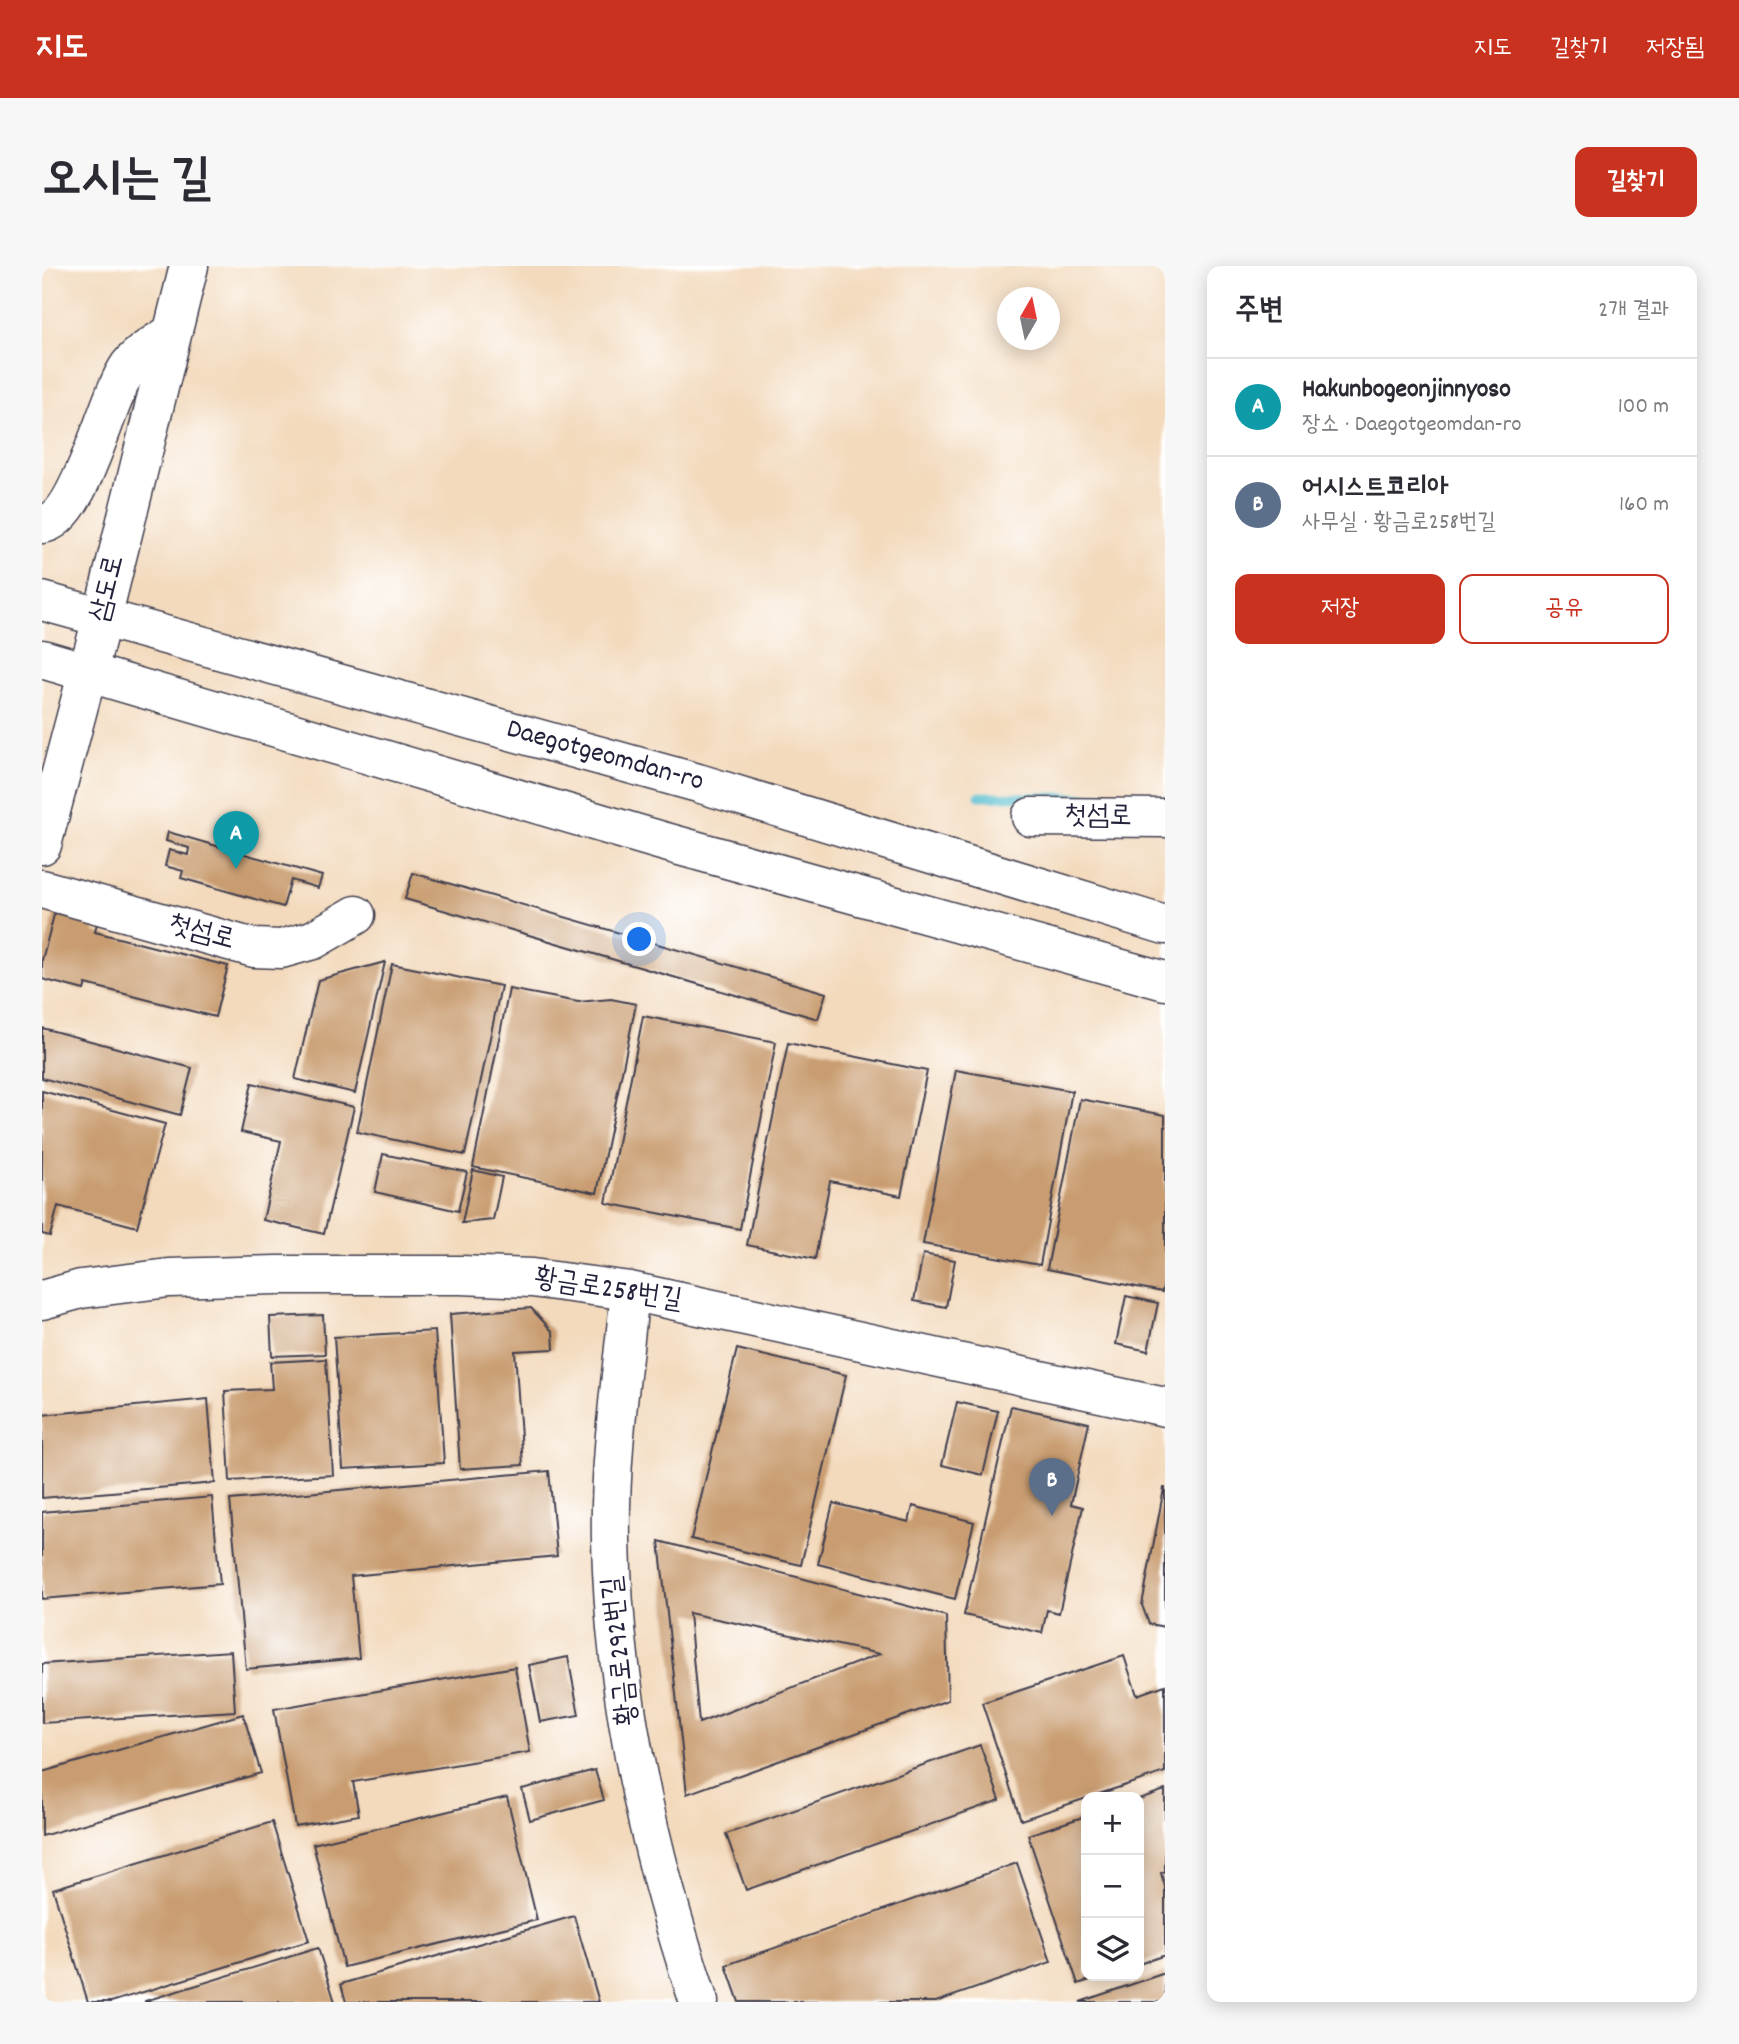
<!DOCTYPE html>
<html lang="ko">
<head>
<meta charset="utf-8">
<style>
	:root { --surface:#fff; --page:#f7f7f7; --text:#2b2b33; --muted:#7c7c81; --line:#e1e1e2; --accent:#c8321e }
	body { margin:0; font-family:Dekko,"Poor Story",sans-serif; background:var(--page); color:var(--text) }
	.controls { position:absolute; right:21px; bottom:21px; display:grid; overflow:hidden; border-radius:14px; box-shadow:0 4px 18px #0003 }
	.controls button { width:63px; height:63px; display:grid; place-items:center; padding:0; border:0; border-bottom:2px solid var(--line); background:var(--surface); color:var(--text); font:35px sans-serif }
	.compass { position:absolute; left:955px; top:21px; width:63px; height:63px; border-radius:50%; background:var(--surface); box-shadow:0 4px 18px #0003; rotate:9deg }
	.you { position:absolute; left:598px; top:674px; width:24px; height:24px; margin:-18px; border:5px solid #fff; border-radius:50%; background:#1a73e8; box-shadow:0 0 0 10px #1a73e833 }
	.badge { display:grid; place-items:center; width:46px; height:46px; border-radius:50%; background:var(--accent); color:#fff; font-size:23px; font-weight:700 }
	.pin { position:absolute; translate:-50% -58px; filter:drop-shadow(0 2px 4px #0008) }
	.pin::after { content:''; position:absolute; top:37px; width:24px; height:21px; background:inherit; clip-path:polygon(0 0,100% 0,50% 100%) }
	.list { margin:0; padding:0; list-style:none }
	h2 { display:flex; justify-content:space-between; align-items:center; height:91px; margin:0; padding:0 28px; font-size:30px }
	h2 small { font-size:23px; font-weight:400; color:var(--muted) }
	.list li { display:grid; grid-template-columns:46px 1fr auto; gap:21px; align-items:center; box-sizing:border-box; height:98px; padding:0 28px; border-top:2px solid var(--line) }
	.list b { display:block; font-size:26px; white-space:nowrap }
	.list p { margin:0; font-size:23px; white-space:nowrap; color:var(--muted) }
	.list em { font-size:23px; font-style:normal; color:var(--muted) }
	.actions { display:flex; gap:14px; padding:21px 28px }
	.actions a { flex:1; padding:16px 0; border:2px solid var(--accent); border-radius:14px; text-align:center; font-size:24px; color:var(--accent) }
	.actions .main { background:var(--accent); color:#fff }
	.icon { flex:none; width:38px; height:38px; fill:none; stroke:currentColor; stroke-width:2; stroke-linecap:round; stroke-linejoin:round }
	.map { position:relative; flex:none; width:1123px; height:1736px; overflow:hidden; border-radius:14px }
	header { display:flex; align-items:center; gap:42px; box-sizing:border-box; height:98px; padding:0 35px; background:var(--accent); color:#fff }
	header strong { font-size:33px }
	nav { display:flex; gap:38px; margin-inline-start:auto; font-size:24px }
	.intro { display:flex; align-items:center; justify-content:space-between; box-sizing:border-box; height:168px; padding:0 42px }
	h1 { margin:0; font-size:49px }
	.button { padding:18px 32px; border-radius:14px; background:var(--accent); color:#fff; font-size:24px; font-weight:700 }
	main { display:flex; gap:42px; padding:0 42px }
	aside { flex:1; background:var(--surface); border-radius:14px; box-shadow:0 4px 18px #0003 }
	.map>svg:first-child { display:block }
	.lines { fill:none; stroke-linecap:round; stroke-linejoin:round }
	.stream { stroke:#4fbacb; stroke-width:9 }
	.building { fill:#c99d71; fill-rule:evenodd }
	.minor-casing { stroke:#413e4e; stroke-width:41 }
	.major-casing { stroke:#413e4e; stroke-width:41 }
	.minor { stroke:#fff; stroke-width:38 }
	.major { stroke:#fff; stroke-width:38 }
	.labels { text-anchor:middle; dominant-baseline:central; stroke-width:5; stroke-linejoin:round; paint-order:stroke }
	.street-label { font-size:28px; fill:#22223b; stroke:#fff }
</style>
</head>
<body>
<header>
<strong>지도</strong>
<nav><a>지도</a><a>길찾기</a><a>저장됨</a></nav>
</header>
<div class="intro"><h1>오시는 길</h1><a class="button">길찾기</a></div>
<main>
<div class="map">
<svg width="1123" height="1736" viewBox="0 0 1123 1736">
	<rect width="100%" height="100%" fill="#fff"/>
	<filter id="ink" filterUnits="userSpaceOnUse"><feTurbulence type="fractalNoise" baseFrequency=".0143" numOctaves="2"/><feDisplacementMap in="SourceGraphic" scale="14" xChannelSelector="R" yChannelSelector="G"/><feConvolveMatrix kernelMatrix="1 2 1 2 8 2 1 2 1" color-interpolation-filters="sRGB"/></filter>
	<filter id="wash" filterUnits="userSpaceOnUse"><feTurbulence type="fractalNoise" baseFrequency=".00686" numOctaves="4" result="noise"/><feDisplacementMap in="SourceGraphic" scale="28" xChannelSelector="R" yChannelSelector="G"/><feGaussianBlur stdDeviation="1.57" result="paint"/><feColorMatrix in="noise" values="0 0 0 0 0 0 0 0 0 0 0 0 0 0 0 0 0 1.4 0 .05"/><feComposite in="paint" operator="in"/></filter>
	<g filter="url(#wash)">
		<rect width="100%" height="100%" fill="#f3dabd"/>
		<g class="lines">
			<path class="stream" d="M937,530L1072,532"/>
		</g>
		<g id="blocks">
			<path class="building" d="M126,566L280,610L276,622L249,614L241,641L139,612L141,605L123,600L127,584L146,589L147,582L124,575Z
				M371,607L784,727L776,753L363,633Z
				M19,643L56,653L53,666L186,700L173,751L44,718L42,724L0,713V694L12,649Z
				M343,696L313,827L253,813L276,714Z
				M350,698L459,720L423,889L315,866Z
				M467,723L536,736L569,733L594,738L555,927L431,901Z
				M601,750L734,776L698,963L564,937Z
				M0,762L150,802L138,849L0,812Z
				M746,777L885,805L859,930L788,915L773,993L705,979Z
				M914,804L1030,825L998,999L881,978Z
				M210,817L312,841L282,968L221,954L239,875L199,866Z
				M0,825L123,858L95,961L16,940L8,970L0,968Z
				M1038,833L1123,849V1011L1120,1026L1005,1003Z
				M341,888L425,906L416,945L333,926Z
				M431,904L460,911L451,954L420,957Z
				M881,988L913,994L904,1041L872,1035Z
				M1084,1030L1116,1037L1106,1085L1074,1078Z
				M489,1042L511,1066L512,1083L473,1085L481,1199L418,1203L408,1048Z
				M281,1049L283,1088L230,1090L228,1051Z
				M393,1065L402,1197L301,1203L292,1071Z
				M695,1083L804,1109L759,1299L649,1273Z
				M284,1093L291,1209L188,1215L183,1125L230,1123L228,1096Z
				M166,1133L173,1217L0,1232V1149Z
				M915,1136L956,1145L941,1209L900,1199Z
				M969,1140L1047,1157L1029,1238L1041,1241L1017,1347L1005,1344L1000,1367L922,1349Z
				M507,1205L515,1290L309,1310L317,1392L204,1403L188,1234Z
				M1122,1222H1123V1361L1107,1358L1100,1339Z
				M170,1231L178,1318L0,1333V1246Z
				M791,1237L867,1256L871,1240L932,1256L913,1333L776,1298Z
				M617,1275L904,1350L906,1434L645,1528ZM647,1347L838,1388L657,1457Z
				M189,1385L193,1445L0,1457V1398Z
				M1082,1390L1095,1429L1123,1419V1506L979,1554L940,1437Z
				M526,1391L537,1449L498,1456L487,1399Z
				M473,1401L488,1486L311,1516L317,1549L253,1560L232,1443Z
				M201,1448L219,1507L0,1570V1506Z
				M938,1479L958,1534L704,1624L684,1568Z
				M553,1504L562,1534L488,1554L480,1523Z
				M1123,1524V1606L1119,1607L1123,1621V1689L1097,1698V1533Z
				M465,1531L495,1654L302,1701L271,1578Z
				M1044,1550V1710H1060L1036,1718L986,1569Z
				M230,1556L267,1675L69,1736H46L11,1623Z
				M975,1597L1009,1696L894,1736H697L684,1699Z
				M532,1650L557,1736H304L299,1718Z
				M276,1682L293,1736H103V1735Z
				M1123,1707V1736H1038Z"/>
		</g>
	</g>
	<g filter="url(#ink)">
		<use href="#blocks" fill-opacity="0" stroke="#413e4e" stroke-width="2"/>
		<g class="lines">
			<defs>
				<path id="minor" d="M0,258C39,255 64,132 87,100C98,86 115,77 130,67
					M989,551L1123,552
					M0,579L60,352L147,0
					M0,623L212,682L239,683L271,674L314,649
					M588,1025C580,1108 567,1191 569,1274C572,1431 607,1587 657,1736
					M0,1034L39,1023L127,1012L235,1009H419L490,1012L588,1025L1123,1141"/>
				<g id="major">
					<path id="s1" d="M0,335L656,517L1123,659"/>
					<path d="M0,393L620,575L1123,715"/>
				</g>
			</defs>
			<use href="#minor" class="minor-casing"/>
			<use href="#major" class="major-casing"/>
			<use href="#minor" class="minor"/>
			<use href="#major" class="major"/>
		</g>
	</g>
	<g class="labels">
		<g class="street-label">
			<text transform="translate(67 323) rotate(-76)">삼도로</text>
			<text stroke="none"><textPath href="#s1" startOffset="584">Daegotgeomdan-ro</textPath></text>
			<text transform="translate(1056 552) rotate(1)">첫섬로</text>
			<text transform="translate(159 668) rotate(15)">첫섬로</text>
			<text transform="translate(566 1025) rotate(9)">황금로258번길</text>
			<text transform="translate(580 1385) rotate(-96)">황금로292번길</text>
		</g>
	</g>
</svg>
<div class="controls">
<button>+</button>
<button>−</button>
<button><svg class="icon" aria-label="layers" viewBox="0 0 24 24"><path d="M12 4l9 5-9 5-9-5zM3 14l9 5 9-5"/></svg></button>
</div>
<svg class="compass" viewBox="-18 -18 36 36"><path d="M0-13l5 13h-10z" fill="#e53935"/><path d="M0 13l5-13h-10z" fill="#7c7c81"/></svg>
<div class="you"></div>
<div class="pin badge" style="left:194px;top:603px;background:#0f9aa8">A</div>
<div class="pin badge" style="left:1010px;top:1250px;background:#5c6f8a">B</div>
</div>
<aside>
<h2>주변<small>2개 결과</small></h2>
<ul class="list">
<li><span class="badge" style="background:#0f9aa8">A</span><div><b>Hakunbogeonjinnyoso</b><p>장소 · Daegotgeomdan-ro</p></div><em>100 m</em></li>
<li><span class="badge" style="background:#5c6f8a">B</span><div><b>어시스트코리아</b><p>사무실 · 황금로258번길</p></div><em>160 m</em></li>
</ul>
<div class="actions"><a class="main">저장</a><a>공유</a></div>
</aside>
</main>
</body>
</html>
